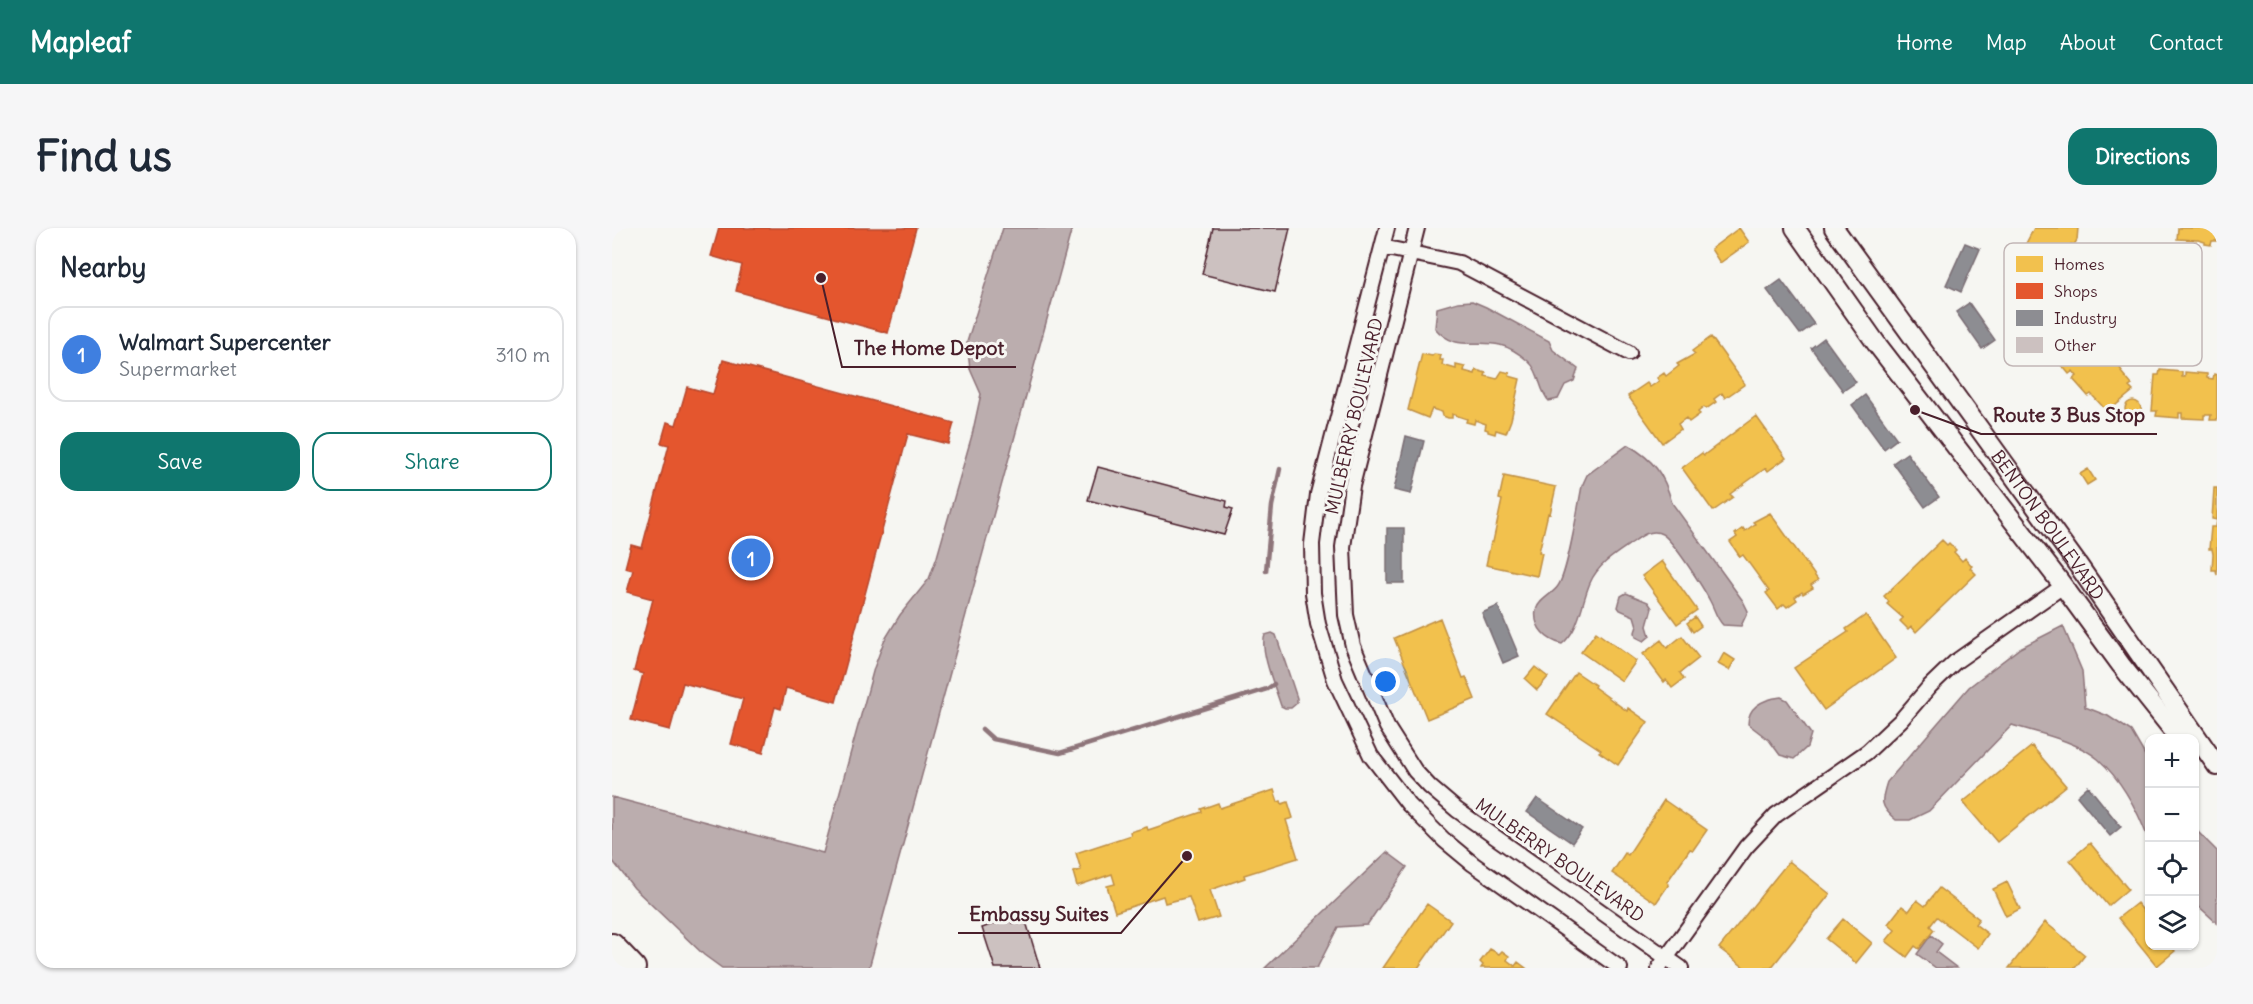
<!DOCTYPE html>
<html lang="en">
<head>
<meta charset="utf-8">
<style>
	:root { --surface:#fff; --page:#f6f6f7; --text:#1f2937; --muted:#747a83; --line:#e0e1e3; --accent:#0f766e }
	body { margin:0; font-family:Delius,sans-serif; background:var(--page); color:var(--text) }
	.controls { position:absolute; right:18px; bottom:18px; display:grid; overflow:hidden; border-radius:12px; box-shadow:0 2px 4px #0004 }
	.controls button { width:54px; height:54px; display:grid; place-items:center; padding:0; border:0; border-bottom:2px solid var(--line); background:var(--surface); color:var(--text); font:30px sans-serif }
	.you { position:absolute; left:774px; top:454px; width:21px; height:21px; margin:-15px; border:4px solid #fff; border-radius:50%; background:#1a73e8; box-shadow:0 0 0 9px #1a73e833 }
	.badge { display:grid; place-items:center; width:39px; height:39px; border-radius:50%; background:var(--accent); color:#fff; font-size:20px; font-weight:700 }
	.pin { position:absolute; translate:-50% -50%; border:3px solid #fff; box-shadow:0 2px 6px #0006 }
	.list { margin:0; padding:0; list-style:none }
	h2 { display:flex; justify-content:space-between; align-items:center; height:78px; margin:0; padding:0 24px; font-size:26px }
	h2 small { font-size:20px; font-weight:400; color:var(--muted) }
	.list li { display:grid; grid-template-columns:39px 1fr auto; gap:18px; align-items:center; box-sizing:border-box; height:96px; margin:0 12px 12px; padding:0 12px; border:2px solid var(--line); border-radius:18px }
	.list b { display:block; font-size:22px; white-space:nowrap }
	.list p { margin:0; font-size:20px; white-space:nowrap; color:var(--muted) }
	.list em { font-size:20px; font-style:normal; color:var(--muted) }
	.actions { display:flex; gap:12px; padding:18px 24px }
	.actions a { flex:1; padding:14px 0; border:2px solid var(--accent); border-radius:18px; text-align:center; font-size:21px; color:var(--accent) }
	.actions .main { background:var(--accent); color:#fff }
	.icon { flex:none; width:33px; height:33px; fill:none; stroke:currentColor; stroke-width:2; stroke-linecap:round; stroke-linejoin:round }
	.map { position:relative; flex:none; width:1605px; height:740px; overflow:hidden; border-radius:18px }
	header { display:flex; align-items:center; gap:36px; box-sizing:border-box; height:84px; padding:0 30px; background:var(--accent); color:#fff }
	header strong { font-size:28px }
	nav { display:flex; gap:33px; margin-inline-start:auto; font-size:21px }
	.intro { display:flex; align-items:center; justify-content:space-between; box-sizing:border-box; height:144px; padding:0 36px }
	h1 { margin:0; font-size:42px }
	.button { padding:15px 27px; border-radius:18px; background:var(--accent); color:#fff; font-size:21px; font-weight:700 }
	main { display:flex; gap:36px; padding:0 36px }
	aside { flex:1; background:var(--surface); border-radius:18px; box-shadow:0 2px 4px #0004 }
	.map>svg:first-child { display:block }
	.water { fill:#bbadae; stroke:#8e747a; stroke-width:1.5 }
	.homes { fill:#f2c14e; stroke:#c09044; stroke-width:1.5 }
	.shops { fill:#e4572e; stroke:#b6462d; stroke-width:1.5 }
	.industry { fill:#8d8d92; stroke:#796c73; stroke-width:1.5 }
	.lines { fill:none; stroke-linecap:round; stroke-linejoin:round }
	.stream { stroke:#8e747a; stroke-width:4.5 }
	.building { fill:#ccc1c0; stroke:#4a1f2b; stroke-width:1.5 }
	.street-casing { stroke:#4a1f2b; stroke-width:18 }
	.secondary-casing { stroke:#4a1f2b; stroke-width:22 }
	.highway-casing { stroke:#4a1f2b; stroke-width:28 }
	.street { stroke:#f6f6f2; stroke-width:14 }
	.secondary { stroke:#f6f6f2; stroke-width:18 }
	.highway { stroke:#f6f6f2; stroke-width:24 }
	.labels { text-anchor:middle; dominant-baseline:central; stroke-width:6; stroke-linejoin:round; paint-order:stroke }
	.street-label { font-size:18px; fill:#4a1f2b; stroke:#f6f6f2 }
	.key { fill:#f6f6f2; stroke:#c2b6b6; stroke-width:1.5 }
	.key-label { font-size:16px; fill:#4a1f2b }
	.leader { fill:none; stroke:#4a1f2b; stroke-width:2 }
	.callout-dot { fill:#4a1f2b; stroke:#f6f6f2; stroke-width:2 }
	.callout-label { font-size:20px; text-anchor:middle; font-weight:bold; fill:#4a1f2b; stroke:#f6f6f2; stroke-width:6; stroke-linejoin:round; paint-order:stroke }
</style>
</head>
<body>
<header>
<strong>Mapleaf</strong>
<nav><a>Home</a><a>Map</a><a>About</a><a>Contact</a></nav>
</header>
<div class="intro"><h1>Find us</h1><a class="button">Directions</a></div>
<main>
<aside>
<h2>Nearby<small></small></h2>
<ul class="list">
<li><span class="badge" style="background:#3f7fe0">1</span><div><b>Walmart Supercenter</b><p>Supermarket</p></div><em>310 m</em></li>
</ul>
<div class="actions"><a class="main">Save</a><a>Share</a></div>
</aside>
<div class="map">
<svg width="1605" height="740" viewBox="0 0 1605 740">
	<rect width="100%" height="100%" fill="#f6f6f2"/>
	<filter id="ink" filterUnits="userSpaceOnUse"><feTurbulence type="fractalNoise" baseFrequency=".0167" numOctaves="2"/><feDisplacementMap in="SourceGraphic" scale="12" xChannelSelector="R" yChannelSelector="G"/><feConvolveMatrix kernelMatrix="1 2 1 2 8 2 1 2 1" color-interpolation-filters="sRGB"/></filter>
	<g filter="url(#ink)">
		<path class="water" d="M391,0H460L257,740H110L92,727L22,660L0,632V569L211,625L262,440L272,413L288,387L317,351L325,329L360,207L369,166L358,141L355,114Z
			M860,73L874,79L937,113L941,122L966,141L962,153L953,157L946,171L937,173C927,163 928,143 916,133C909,127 897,119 888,117C864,111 843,124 823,100L825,80L846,74Z
			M1016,217C1042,232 1052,246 1060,275L1131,373L1136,383L1129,398L1111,397C1104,390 1103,382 1098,373C1092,361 1061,312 1050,306C1040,300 1029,308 1021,314C1005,325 986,336 978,355C969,376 968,401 950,416C935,412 921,400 924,382C927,371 940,367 946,358C956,344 966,278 970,258L975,247Z
			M1014,365L1036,374L1040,380L1035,398L1038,408L1032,413L1024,409L1023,404L1025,398L1022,388L1008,382L1006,379L1009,368Z
			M1451,398L1470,443L1473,479L1496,488L1519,503L1537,534V613C1526,583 1511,553 1486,531C1465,513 1426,505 1400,497L1317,583L1298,592H1284C1267,578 1269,573 1275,554L1357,459L1408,420Z
			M660,405L664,407L685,470V475L679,480H673L669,478C664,462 647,421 653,407Z
			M1169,469L1175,472L1199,506L1195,519L1182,531L1168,527L1157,512L1136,496C1136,477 1153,471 1169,469Z
			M1582,600L1605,623V695L1583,675Z
			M775,624L795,639L755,697L726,699L705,740H653Z
			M1319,707L1330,716L1324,724L1345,740H1324L1305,726Z"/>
		<path class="homes" d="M1127,0L1137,14L1108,35L1099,21Z
			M1422,0H1466L1465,12L1462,17L1459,16L1450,38L1448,37L1445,44L1448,45L1431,76L1395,58L1403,40L1401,39L1406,26L1408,27Z
			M1566,0H1605V13H1600L1599,17L1593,16V14L1586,12L1565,11Z
			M1454,87L1457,90L1460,88L1471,101L1477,100L1491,116L1488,119L1492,125L1496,122L1510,139L1508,140L1510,143L1509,144L1520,157L1517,159L1521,163L1499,181L1496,178L1493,181L1479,166L1476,168L1461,151L1465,148L1461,143L1457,146L1443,129L1446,127L1433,111L1436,108L1433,105Z
			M1099,109L1133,156L1113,170L1110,165L1102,171L1104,174L1094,181L1092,179L1086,184L1088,186L1077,194L1074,190L1066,196L1069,201L1050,215L1016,168L1035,155L1038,159L1047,153L1045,150L1052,145L1054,148L1067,138L1065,136L1083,126L1080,123Z
			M810,126L820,128L822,126L829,127L828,132H831L830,137L844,141V137L853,139L852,143L863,146L864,142L874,145L873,148L885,151L890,143L898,145L897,148L908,151L899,192L894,205L884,202L883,206L876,204V202L873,201L874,196L863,192L862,196L854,194L855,191L840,186V190H836L831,188L830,184L820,181L816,190L796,182Z
			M1548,142L1570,144V149H1573V144L1595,146V150L1601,151L1602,146L1605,147V192H1598L1599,187H1592V191L1570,190V185H1567V190L1544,188L1545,183H1540L1543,147H1547Z
			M1513 181a8 8 0 1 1 16 0a8 8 0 1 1-16 0Z
			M1144,188L1174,230L1156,243L1154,240L1118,266L1121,269L1101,283L1070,240L1090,225L1092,227Z
			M1476,241L1483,252L1475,257L1468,246Z
			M892,248L944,259L938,286L936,285L927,324L930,325L925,348L874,337L879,314H881L890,272L887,271Z
			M1602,260H1605V347L1604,342H1600L1601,326L1600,321H1597L1599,299H1604L1605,292L1600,291Z
			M1158,285L1206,352L1199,357L1201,360L1191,366L1190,364L1183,369L1185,372L1175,379L1172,376L1166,381L1154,365L1157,363L1131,327L1128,329L1118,314L1125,309L1123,306L1131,300L1133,303L1143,296L1141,294Z
			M1330,312L1335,317L1337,315L1344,322L1342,324L1350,333L1353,330L1360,338L1358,340L1364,346L1304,404L1299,398L1296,401L1288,393L1291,390L1275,376L1277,374L1272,368Z
			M1050,333L1085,382L1065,396L1030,348Z
			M1254,387L1284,430L1212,482L1182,440L1236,404L1234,401Z
			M1083,389L1089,398L1081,404L1075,395Z
			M828,390L851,450L854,449L863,471L815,491L782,410Z
			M984,404L1024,433L1010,453L969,424Z
			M1070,408L1087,430L1068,445L1072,451L1060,460L1054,452L1052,454L1031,426L1049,412L1055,420Z
			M1112,425L1123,432L1117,442L1106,436Z
			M923,439L936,449L925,462L913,451Z
			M964,444L983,457L982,459L1015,483L1016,480L1036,494L1006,537L987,524L989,522L935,486Z
			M1420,518L1454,558L1385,614L1351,574Z
			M662,562L666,574L669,573L670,576L676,574L681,590L674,592L686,630L632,647L633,650L598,662L607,689L586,695L577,669L553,675L551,668L503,684L495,658L503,656L500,646L465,658L461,644L469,642L464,625L519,607L518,604L535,599L536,602L590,584L589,581L606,575L608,580Z
			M1052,572L1095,602L1081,622L1078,621L1055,654L1057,656L1044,675L1000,645L1013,625L1016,627Z
			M1478,615L1516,661L1496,678L1458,632Z
			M1177,633L1218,666L1159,740H1133L1107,720Z
			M1395,654L1408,681L1394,688L1381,661Z
			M1327,660L1367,691L1363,696L1376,706L1366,720L1325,689L1318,698L1322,702L1307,721L1303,718L1295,729L1274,713L1283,702L1276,696L1290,678L1297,683L1305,672L1313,678Z
			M1525,675L1538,691V718H1559L1563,723L1545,738L1506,690Z
			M815,676L839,693L806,740H771Z
			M1231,691L1260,715L1244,735L1214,711Z
			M1433,694L1473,727L1463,740H1397Z
			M878,721L887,726L890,723L897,728L895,732L903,738L906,734L914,740H869L871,737L868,734Z"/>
		<path class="shops" d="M107,0H304L276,105L124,63L130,37L99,28Z
			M111,132L342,195L336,216L296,206L224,474L174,460L169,481L163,479L151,525L119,516L131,471L71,455L58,502L19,492L31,446L22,443L41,371L15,364L21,342L13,340L19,317L30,320L57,217L49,215L55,194L64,197L75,159L101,166Z"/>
		<path class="industry" d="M1353,15L1368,21L1349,64L1334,57Z
			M1169,52L1202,96L1188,106L1155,62Z
			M1357,75L1383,112L1370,121L1344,84Z
			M1212,110L1244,154L1231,163L1199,120Z
			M1253,167L1285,211L1272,221L1240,177Z
			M794,208L812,213L799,266L782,262Z
			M1295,225L1327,269L1313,279L1281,235Z
			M775,300H792V355H775Z
			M886,378L907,428L891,435L870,385Z
			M1476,558L1509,599L1498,608L1465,568Z
			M925,570L970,601L960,615L915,584Z"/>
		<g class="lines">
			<path class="stream" d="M654,343L660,278L668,241
				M370,501L381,511L448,525L655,461L662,456"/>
		</g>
		<path class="building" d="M601,0H678L663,64L590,46Z
			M486,239L615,273L614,279L621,281L612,307L476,272Z
			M398,690L400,695L410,692L415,697L428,740H383L370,700Z"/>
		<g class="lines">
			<defs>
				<path id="street" d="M775,0L706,266L700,316L701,365L706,396L723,452L759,528L797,577L832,612L861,636L1008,740
					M805,0L740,258L731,319L734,387L741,418L775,499L803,543L818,559L845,582L1069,740
					M770,19L847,35L1017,125
					M1047,740L1134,619L1164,587L1255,524L1289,492L1318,458L1343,434L1451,358"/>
				<g id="secondary">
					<path d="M1183,0L1264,115L1446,351L1509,437L1568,511"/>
					<path id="s1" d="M1222,0L1466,337L1605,538"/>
				</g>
				<path id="highway" d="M0,718L21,740"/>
			</defs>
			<use href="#street" class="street-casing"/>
			<use href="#secondary" class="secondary-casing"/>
			<use href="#highway" class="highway-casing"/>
			<use href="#street" class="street"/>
			<use href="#secondary" class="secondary"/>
			<use href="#highway" class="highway"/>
		</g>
	</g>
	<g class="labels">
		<g class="street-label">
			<text transform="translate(742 188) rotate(-77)">MULBERRY BOULEVARD</text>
			<text stroke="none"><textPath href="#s1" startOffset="366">BENTON BOULEVARD</textPath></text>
			<text transform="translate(948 632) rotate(35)">MULBERRY BOULEVARD</text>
		</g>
	</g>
	<rect x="1392" y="15" width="198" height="123" rx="9" class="key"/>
	<rect x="1404" y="28" width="27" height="16" fill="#f2c14e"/>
	<rect x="1404" y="55" width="27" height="16" fill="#e4572e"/>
	<rect x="1404" y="82" width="27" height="16" fill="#8d8d92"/>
	<rect x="1404" y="109" width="27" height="16" fill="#ccc1c0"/>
	<g class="key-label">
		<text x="1442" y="42">Homes</text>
		<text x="1442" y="69">Shops</text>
		<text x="1442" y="96">Industry</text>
		<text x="1442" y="123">Other</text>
	</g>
	<path class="leader" d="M209 50L230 139H404M1303 182L1369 206H1545M575 628L509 705H346"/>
	<g class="callout-dot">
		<circle cx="209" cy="50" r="6"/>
		<circle cx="1303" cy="182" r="6"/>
		<circle cx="575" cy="628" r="6"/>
	</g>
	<g class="callout-label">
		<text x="317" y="127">The Home Depot</text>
		<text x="1457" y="194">Route 3 Bus Stop</text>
		<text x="427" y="693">Embassy Suites</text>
	</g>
</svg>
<div class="controls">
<button>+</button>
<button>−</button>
<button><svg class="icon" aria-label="locate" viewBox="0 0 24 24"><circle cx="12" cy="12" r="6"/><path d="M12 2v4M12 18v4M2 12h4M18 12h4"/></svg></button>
<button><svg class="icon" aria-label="layers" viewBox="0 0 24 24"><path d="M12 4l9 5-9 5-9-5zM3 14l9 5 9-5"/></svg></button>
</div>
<div class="you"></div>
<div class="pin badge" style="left:139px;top:330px;background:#3f7fe0">1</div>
</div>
</main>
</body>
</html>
